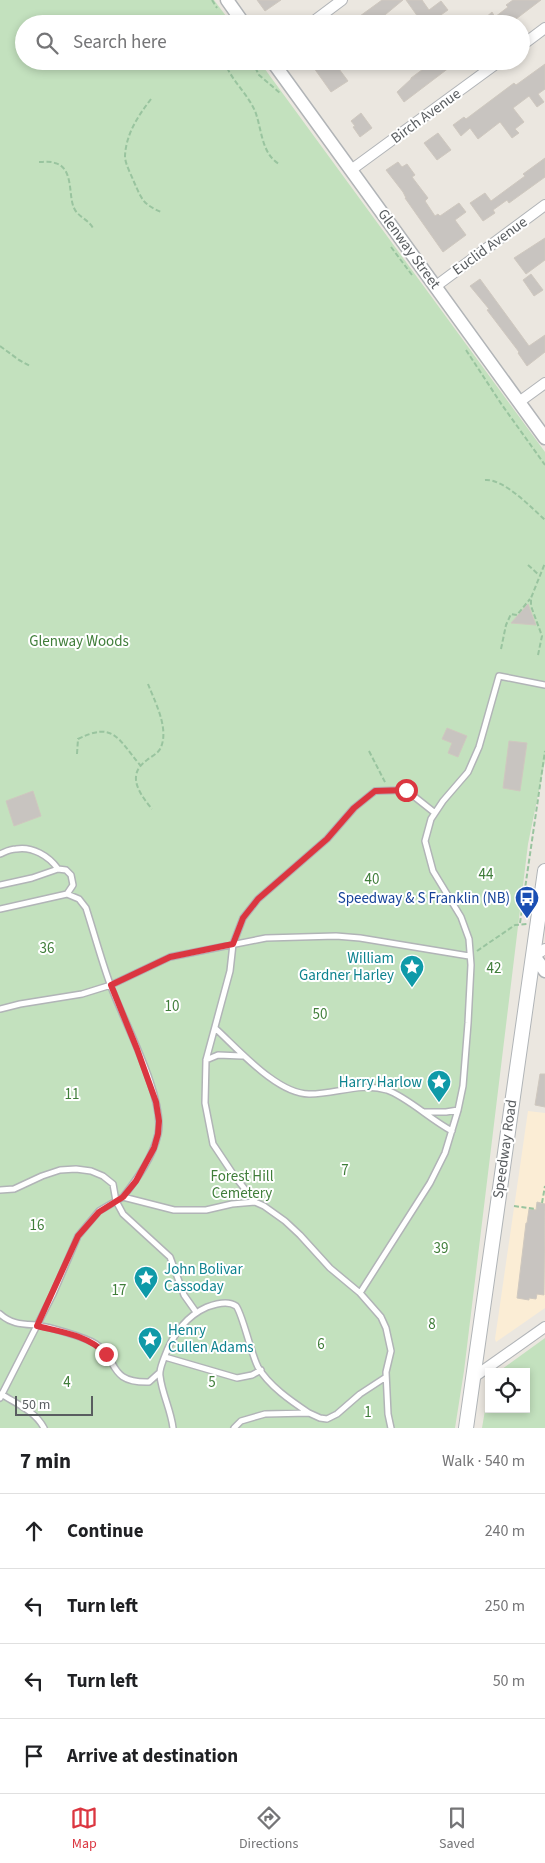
<!DOCTYPE html>
<html lang="en">
<head>
<meta charset="utf-8">
<style>
	:root { --surface:#fff; --page:#f6f6f6; --text:#202124; --muted:#757577; --line:#e0e0e0; --accent:#db3640 }
	body { margin:0; font-family:"Source Sans 3",sans-serif; background:var(--page); color:var(--text) }
	.controls { position:absolute; right:15px; bottom:15px; display:grid; overflow:hidden; border-radius:0px; box-shadow:0 2px 8px #0003 }
	.controls button { width:45px; height:45px; display:grid; place-items:center; padding:0; border:0; border-bottom:1px solid var(--line); background:var(--surface); color:var(--text); font:25px sans-serif }
	.scale { position:absolute; left:15px; bottom:12px; width:78px; box-sizing:border-box; padding-left:5px; border:2px solid #595d60; border-top:0; font-size:14px; line-height:18px; white-space:nowrap; color:#595d60; -webkit-text-stroke:4px #fff; paint-order:stroke }
	.stop { position:absolute; width:15px; height:15px; margin:-11px; border:4px solid #db3640; border-radius:50%; background:#fff }
	.stop.end { background:#db3640; border-color:#fff; box-shadow:0 1px 5px #0008 }
	.list { margin:0; padding:0; list-style:none }
	h2 { display:flex; justify-content:space-between; align-items:center; height:65px; margin:0; padding:0 20px; font-size:21px }
	h2 small { font-size:16px; font-weight:400; color:var(--muted) }
	.list li { display:grid; grid-template-columns:32px 1fr auto; gap:15px; align-items:center; box-sizing:border-box; height:75px; padding:0 20px; border-top:1px solid var(--line) }
	.list b { display:block; font-size:19px; white-space:nowrap }
	.list em { font-size:16px; font-style:normal; color:var(--muted) }
	.icon { flex:none; width:28px; height:28px; fill:none; stroke:currentColor; stroke-width:2; stroke-linecap:round; stroke-linejoin:round }
	.map { position:relative; flex:none; width:545px; height:1428px; overflow:hidden }
	.search { position:absolute; background:var(--surface); box-shadow:0 2px 8px #0003; left:15px; right:15px; top:15px; height:55px; display:flex; align-items:center; gap:12px; box-sizing:border-box; padding:0 18px; border-radius:28px; color:var(--muted); font-size:19px }
	.sheet { height:365px; background:var(--surface) }
	nav { display:flex; justify-content:space-around; align-items:center; box-sizing:border-box; height:70px; border-top:1px solid var(--line); background:var(--surface); font-size:14px; color:var(--muted) }
	nav a { display:grid; justify-items:center; gap:2px }
	nav .on { color:var(--accent) }
	.map>svg:first-child { display:block }
	.commercial { fill:#fbedd5 }
	.green { fill:#c3e1be }
	.building { fill:#c8c4c0; stroke:#cfc8bf }
	.lines { fill:none; stroke-linecap:round; stroke-linejoin:round }
	.service-casing { stroke:#b1b4b7; stroke-width:8 }
	.minor-casing { stroke:#b1b4b7; stroke-width:12 }
	.tertiary-casing { stroke:#b1b4b7; stroke-width:15 }
	.secondary-casing { stroke:#b0b4b7; stroke-width:16 }
	.path { stroke:#99c49f; stroke-width:2; stroke-dasharray:5 2.5; stroke-linecap:butt }
	.service { stroke:#fff; stroke-width:5 }
	.minor { stroke:#fff; stroke-width:10 }
	.tertiary { stroke:#fff; stroke-width:12 }
	.secondary { stroke:#fff; stroke-width:14 }
	.route { stroke:#db3640; stroke-width:6 }
	.labels { text-anchor:middle; dominant-baseline:central; stroke-width:4; stroke-linejoin:round; paint-order:stroke }
	.street-label { font-size:15px; fill:#595d60; stroke:#fff }
	.park-label { font-size:15px; fill:#407e3a; stroke:#fff }
	.transit-label { font-size:15px; fill:#164399; stroke:#fff; text-anchor:end }
	.culture-label { font-size:15px; fill:#0d838f; stroke:#fff; text-anchor:end }
</style>
</head>
<body>
<div class="map">
<svg width="545" height="1428" viewBox="0 0 545 1428">
	<rect width="100%" height="100%" fill="#ebe7e0"/>
	<path class="commercial" d="M528,1111L545,1113V1308L496,1342L495,1339Z"/>
	<path class="green" d="M0,0H214L232,24H24V61H259L545,452V761L528,844L464,1371L455,1428H0Z
		M545,1338V1428H482L489,1386V1409H526V1372H498Z"/>
	<path class="building" d="M257,0H281L265,11Z
		M382,0H403L374,24H349Z
		M406,0H422L429,10L441,1L448,10L435,19L438,24H423Z
		M513,0H541L516,19L515,17L506,24H486L487,23L484,19L492,12L495,17L508,7L506,5Z
		M309,61H333L348,81L331,92Z
		M434,61H458L404,102L397,92L411,79V78Z
		M545,64V89L538,94L544,102L537,107L529,96L513,108L524,122L515,129L519,133L512,138L500,122L478,139L470,128L461,136L453,125L464,117L466,119L514,83L516,85Z
		M361,113L372,128L360,137L353,127L355,126L351,121Z
		M438,133L451,150L437,160L424,143Z
		M545,158V177L509,203L507,200L493,210L495,213L483,221L470,203L485,193L491,201L525,176L523,174Z
		M398,162L402,167L407,164L415,175L412,177L428,198L425,201L435,216L438,214L440,216L459,203L466,212L455,220L466,235L443,252L405,198H406L403,192L386,170Z
		M545,238V260L526,274L514,258Z
		M531,274L543,290L534,296L523,280Z
		M480,279L529,346L545,335V352L527,366L518,353L519,352L487,310L489,309L470,286Z
		M528,604L536,625L511,623Z
		M447,728L467,736L458,757L448,753L452,743L442,739Z
		M509,741L527,743L520,791L503,788Z
		M33,791L41,816L14,826L6,801Z
		M540,1074H545V1107L535,1105Z
		M537,1202L545,1204L544,1295L537,1294L536,1299L529,1298V1300L517,1298L526,1223H527L529,1209L536,1210Z"/>
	<g class="lines">
		<defs>
			<path id="service" d="M0,854C5,852 10,849 16,849C32,846 49,856 58,869
				M0,885L32,878L58,869L66,870L71,875L73,885L67,894
				M0,909L67,894L79,899L86,908C94,933 101,959 110,984C123,1020 166,1099 158,1134C153,1157 137,1179 123,1197
				M0,1009L20,1004L82,994L111,985L170,957L266,938L336,936L360,938L469,956
				M215,1028C238,1049 278,1095 310,1094C336,1094 361,1082 387,1090C407,1097 431,1120 452,1131
				M206,1060L218,1055L242,1056
				M424,1112H446L458,1110
				M0,1190L14,1189L42,1176L60,1170L76,1169L91,1171L103,1176L113,1184L116,1201L123,1214L170,1257L184,1295L196,1312
				M360,1293L430,1183L445,1153L458,1110L463,1086L468,1023L471,965L469,939L461,917L433,871L425,841L431,819L443,801L468,772L479,747L499,676L545,685
				M0,1314C11,1324 22,1324 36,1325C49,1327 85,1337 96,1344C119,1359 107,1383 149,1382L159,1373
				M165,1357L237,1378L252,1375L261,1370
				M1,1394C17,1404 35,1411 44,1428
				M0,1398L53,1294L78,1236L99,1211L123,1197L174,1210H206L232,1204L255,1202
				M173,1428C171,1410 162,1394 160,1376C159,1370 162,1364 164,1358C172,1336 184,1317 207,1307C215,1304 228,1300 236,1306C242,1312 251,1354 258,1367C269,1386 291,1401 309,1413
				M234,1428L241,1421L265,1414L309,1413L320,1418L327,1419L337,1414L360,1394L386,1377
				M391,1428L388,1414L386,1372L391,1351L386,1328L381,1317L360,1293L330,1268L300,1235L285,1221L264,1206L255,1202L233,1174L213,1144L205,1103L206,1060L230,971L233,944L243,918L258,899L327,839L354,808L375,791L406,790L435,813"/>
			<path id="minor" d="M310,24L342,0
				M521,46L545,28
				M351,170L500,61
				M436,286L545,205
				M519,402L545,383
				M534,956L545,949
				M474,1377L545,1327"/>
			<path id="tertiary" d="M227,0L244,24
				M272,61L545,438
				M534,956L545,971"/>
			<path id="secondary" d="M466,1428L545,871"/>
		</defs>
		<use href="#service" class="service-casing"/>
		<use href="#minor" class="minor-casing"/>
		<use href="#tertiary" class="tertiary-casing"/>
		<use href="#secondary" class="secondary-casing"/>
		<path class="path" d="M212,0L217,8
			M224,61C231,80 247,93 255,111C262,129 261,153 279,164
			M252,61L259,75L280,93
			M151,99C138,116 126,134 125,156C125,164 131,174 134,182C142,200 143,204 161,212
			M39,162C44,162 50,161 55,163C74,168 68,195 74,208C78,217 88,219 93,228
			M391,247L412,275
			M0,346L19,360L30,366
			M466,350L502,405L545,465
			M485,480C503,478 532,508 545,520
			M528,565L539,575
			M501,649L506,625L511,614L517,615L530,599
			M538,655L542,636L531,606V598L545,563
			M148,684C155,702 169,728 161,747C159,753 152,756 147,760C126,775 139,793 152,809
			M369,751L386,784
			M77,754L78,739C114,721 118,739 140,765
			M520,923L545,751
			M477,951L515,925L527,924
			M542,1203L545,1186
			M514,1206L536,1209"/>
		<use href="#service" class="service"/>
		<use href="#minor" class="minor"/>
		<use href="#tertiary" class="tertiary"/>
		<use href="#secondary" class="secondary"/>
	</g>
	<g class="lines">
		<path class="route" d="M106,1354C88,1335 61,1332 37,1326L78,1236L99,1212L123,1197L136,1181L154,1148L158,1134L159,1121L156,1102L137,1049L111,985L170,957L233,944L243,918L258,899L327,839L354,808L375,791L406,790"/>
	</g>
	<defs>
		<symbol id="bus-pin" viewBox="-11 -11 22 30"><path d="M0 17L-7.5 6A9.5 9.5 0 1 1 7.5 6Z" fill="#1a4fb4" stroke="#fff"/><path d="M-5-6H5V4H4V6H2V4H-2V6H-4V4H-5ZM-3.5-4V0h7V-4ZM-3.5 1.2v1.5H-2V1.2ZM2 1.2v1.5H3.5V1.2Z" fill="#fff"/></symbol>
		<symbol id="sight-pin" viewBox="-11 -11 22 30"><path d="M0 17L-7.5 6A9.5 9.5 0 1 1 7.5 6Z" fill="#0f9aa8" stroke="#fff"/><path d="M0-6L1.8-2.2L6-1.7L2.9 1.2L3.7 5.4L0 3.3L-3.7 5.4L-2.9 1.2L-6-1.7L-1.8-2.2Z" fill="#fff"/></symbol>
	</defs>
	<g fill-rule="evenodd">
		<use href="#bus-pin" x="513" y="884" width="28" height="38"/>
		<use href="#sight-pin" x="398" y="953" width="28" height="38"/>
		<use href="#sight-pin" x="425" y="1068" width="28" height="38"/>
		<use href="#sight-pin" x="132" y="1264" width="28" height="38"/>
		<use href="#sight-pin" x="136" y="1325" width="28" height="38"/>
	</g>
	<g class="labels">
		<g class="street-label">
			<text transform="translate(426 116) rotate(-36)">Birch Avenue</text>
			<text transform="translate(490 246) rotate(-36)">Euclid Avenue</text>
			<text transform="translate(409 249) rotate(54)">Glenway Street</text>
			<text transform="translate(505 1149) rotate(-82)">Speedway Road</text>
		</g>
		<g class="park-label">
			<text x="79" y="641">Glenway Woods</text>
			<text x="486" y="874">44</text>
			<text x="372" y="879">40</text>
			<text x="47" y="948">36</text>
			<text x="494" y="968">42</text>
			<text x="172" y="1006">10</text>
			<text x="320" y="1014">50</text>
			<text x="72" y="1094">11</text>
			<text x="345" y="1170">7</text>
			<text x="242" y="1176">Forest Hill<tspan x="242" dy="17">Cemetery</tspan></text>
			<text x="37" y="1225">16</text>
			<text x="441" y="1248">39</text>
			<text x="119" y="1290">17</text>
			<text x="432" y="1324">8</text>
			<text x="321" y="1344">6</text>
			<text x="67" y="1382">4</text>
			<text x="212" y="1382">5</text>
			<text x="368" y="1412">1</text>
		</g>
		<g class="transit-label">
			<text x="510" y="898">Speedway &amp; S Franklin (NB)</text>
		</g>
		<g class="culture-label">
			<text x="394" y="958">William<tspan x="394" dy="17">Gardner Harley</tspan></text>
			<text x="422" y="1082">Harry Harlow</text>
			<text x="164" y="1269" text-anchor="start">John Bolivar<tspan x="164" dy="17">Cassoday</tspan></text>
			<text x="168" y="1330" text-anchor="start">Henry<tspan x="168" dy="17">Cullen Adams</tspan></text>
		</g>
	</g>
</svg>
<div class="controls">
<button><svg class="icon" aria-label="locate" viewBox="0 0 24 24"><circle cx="12" cy="12" r="6"/><path d="M12 2v4M12 18v4M2 12h4M18 12h4"/></svg></button>
</div>
<div class="scale">50 m</div>
<div class="stop" style="left:406px;top:790px"></div>
<div class="stop end" style="left:106px;top:1354px"></div>
<div class="search"><svg class="icon" aria-label="search" viewBox="0 0 24 24"><circle cx="10" cy="10" r="6"/><path d="M15 15l6 6"/></svg>Search here</div>
</div>
<section class="sheet">
<h2>7 min<small>Walk · 540 m</small></h2>
<ul class="list">
<li><svg class="icon" aria-label="ahead" viewBox="0 0 24 24"><path d="M12 20V5M6 11l6-6 6 6"/></svg><div><b>Continue</b></div><em>240 m</em></li>
<li><svg class="icon" aria-label="left" viewBox="0 0 24 24"><path d="M17 20v-9H6M10 6l-5 5 5 5"/></svg><div><b>Turn left</b></div><em>250 m</em></li>
<li><svg class="icon" aria-label="left" viewBox="0 0 24 24"><path d="M17 20v-9H6M10 6l-5 5 5 5"/></svg><div><b>Turn left</b></div><em>50 m</em></li>
<li><svg class="icon" aria-label="arrive" viewBox="0 0 24 24"><path d="M6 21V4h12l-3 4 3 4H6"/></svg><div><b>Arrive at destination</b></div></li>
</ul>
</section>
<nav>
<a class="on"><svg class="icon" aria-label="map" viewBox="0 0 24 24"><path d="M3 6l6-2 6 2 6-2v14l-6 2-6-2-6 2zM9 4v14M15 6v14"/></svg>Map</a>
<a><svg class="icon" aria-label="directions" viewBox="0 0 24 24"><path d="M12 3l9 9-9 9-9-9zM9 14v-3h6M13 9l2 2-2 2"/></svg>Directions</a>
<a><svg class="icon" aria-label="saved" viewBox="0 0 24 24"><path d="M7 4h10v16l-5-4-5 4z"/></svg>Saved</a>
</nav>
</body>
</html>
